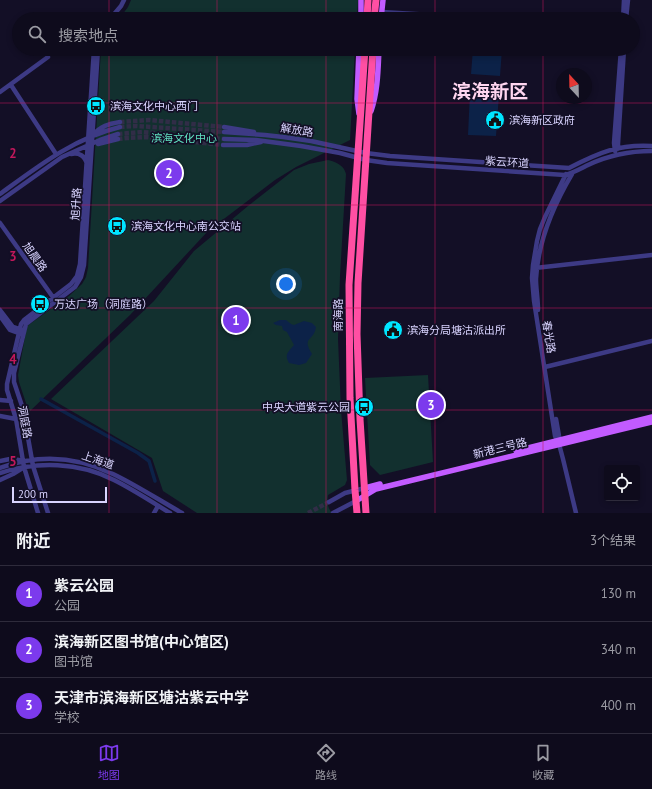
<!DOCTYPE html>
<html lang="zh">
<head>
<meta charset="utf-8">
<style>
	:root { --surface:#0e0b1c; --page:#1c1929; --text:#f1f3f6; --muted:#9b9ba3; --line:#2e2b3b; --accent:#7c3aed }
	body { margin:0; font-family:"PT Sans","Noto Sans SC",sans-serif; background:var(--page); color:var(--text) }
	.controls { position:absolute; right:12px; bottom:12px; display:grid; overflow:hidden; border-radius:4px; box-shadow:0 2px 6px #0003 }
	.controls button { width:36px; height:36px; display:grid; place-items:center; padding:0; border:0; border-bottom:1px solid var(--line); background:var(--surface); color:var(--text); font:20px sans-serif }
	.compass { position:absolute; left:556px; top:68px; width:36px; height:36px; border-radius:50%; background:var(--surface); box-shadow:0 2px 6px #0003; rotate:338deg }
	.scale { position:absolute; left:12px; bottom:10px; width:95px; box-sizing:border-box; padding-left:4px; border:2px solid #d9d4ff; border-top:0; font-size:11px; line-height:14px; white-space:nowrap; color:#d9d4ff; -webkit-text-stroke:3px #130f26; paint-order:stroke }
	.you { position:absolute; left:286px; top:284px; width:14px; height:14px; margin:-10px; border:3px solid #fff; border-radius:50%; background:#1a73e8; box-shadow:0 0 0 6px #1a73e833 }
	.badge { display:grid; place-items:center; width:26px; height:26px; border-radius:50%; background:var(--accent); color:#fff; font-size:13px; font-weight:700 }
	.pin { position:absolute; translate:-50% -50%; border:2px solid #fff; box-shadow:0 1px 4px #0006 }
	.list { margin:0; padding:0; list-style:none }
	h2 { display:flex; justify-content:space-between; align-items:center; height:52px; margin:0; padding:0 16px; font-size:17px }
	h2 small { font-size:13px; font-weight:400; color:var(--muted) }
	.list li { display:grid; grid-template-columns:26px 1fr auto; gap:12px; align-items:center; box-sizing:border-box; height:56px; padding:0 16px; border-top:1px solid var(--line) }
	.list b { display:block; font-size:15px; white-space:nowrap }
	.list p { margin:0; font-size:13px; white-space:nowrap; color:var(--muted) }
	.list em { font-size:13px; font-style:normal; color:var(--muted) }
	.icon { flex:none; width:22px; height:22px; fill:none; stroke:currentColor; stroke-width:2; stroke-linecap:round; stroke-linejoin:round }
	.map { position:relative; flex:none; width:652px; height:513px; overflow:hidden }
	.search { position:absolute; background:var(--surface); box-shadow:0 2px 6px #0003; left:12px; right:12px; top:12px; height:44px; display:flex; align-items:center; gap:10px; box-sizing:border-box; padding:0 14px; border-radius:22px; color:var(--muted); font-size:15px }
	.sheet { height:220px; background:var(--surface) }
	nav { display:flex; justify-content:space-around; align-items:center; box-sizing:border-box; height:56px; border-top:1px solid var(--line); background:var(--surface); font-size:11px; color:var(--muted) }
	nav a { display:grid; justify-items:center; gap:2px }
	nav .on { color:var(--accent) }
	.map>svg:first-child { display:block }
	.green { fill:#12302f }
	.water { fill:#0c2248 }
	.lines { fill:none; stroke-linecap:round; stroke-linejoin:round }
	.canal { stroke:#0c2248; stroke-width:3.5 }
	.minor-tunnel { stroke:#312d47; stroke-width:4.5; stroke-dasharray:4.5 2; stroke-linecap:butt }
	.minor { stroke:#3d3a85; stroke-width:4.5 }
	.major { stroke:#c25bff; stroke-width:5.5 }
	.highway { stroke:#ff4fa3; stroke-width:7 }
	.grid { fill:none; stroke:#c2185b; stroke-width:1; stroke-opacity:0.55 }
	.labels { text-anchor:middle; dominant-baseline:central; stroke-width:3.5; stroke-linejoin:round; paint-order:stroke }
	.poi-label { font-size:11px; fill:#d9d4ff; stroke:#130f26; text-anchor:start }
	.street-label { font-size:11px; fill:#d9d4ff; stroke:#130f26 }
	.park-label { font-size:11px; fill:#5fe0c0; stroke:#130f26 }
	.town-label { font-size:19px; font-weight:bold; fill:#ffd6f0; stroke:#130f26 }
	.grid-label { font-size:13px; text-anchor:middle; font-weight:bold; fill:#c2185b; stroke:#130f26; stroke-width:3.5; stroke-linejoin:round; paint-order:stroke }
</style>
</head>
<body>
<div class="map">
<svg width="652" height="513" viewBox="0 0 652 513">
	<rect width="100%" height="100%" fill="#130f26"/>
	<path class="green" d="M131,0H358L357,19H119L128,7Z
		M101,49H355L350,140L296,167L275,180L208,231L130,315L29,412L19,382L18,375L27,326L69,296L82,284L86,277L88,268Z
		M328,160C336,162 344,165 346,174L340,276L338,339L341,410L347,480L345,485L328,495C327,502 327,507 332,513H197L163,491L152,458L51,399L154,301L194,251L248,206L294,170L309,164Z
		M428,375L433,462L380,475L370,465L365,378Z"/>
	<path class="water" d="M473,49H502L500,76L471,74Z
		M470,92L499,94L496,136L468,135Z
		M280,320H286L291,324L294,325L304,321L312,323L316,327C314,342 301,336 312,354L306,363L299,365L289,363C284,355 288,352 294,345L287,332L283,330L282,326L276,325L273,323Z"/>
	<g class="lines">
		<path class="canal" d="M41,399L138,453L149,461L155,481"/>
		<path class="minor-tunnel" d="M120,122L149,120L224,127
			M120,127L137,126L224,132
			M118,134L142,132L224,139
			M118,139L127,138L147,137L223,145
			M308,513L329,502"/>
		<path class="minor" d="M382,12L498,19
			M110,19L121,6L124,0
			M623,19L624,0
			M626,19L628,0
			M11,85L56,154
			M0,92L48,57
			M224,127L254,132
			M224,132L265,135L283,137L311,141L366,153L390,156L569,168C598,153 618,144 652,146
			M93,135C101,126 108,124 120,122
			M224,139L256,140L301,146L340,153L366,160L387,163L565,175C573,173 580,169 588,165C609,155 629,151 652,151
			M98,144L118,139
			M223,145H247L261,142
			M618,149V144L624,49
			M615,151L614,143L621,49
			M71,154C79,152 85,156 87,164
			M566,174L545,217L540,229L537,241L533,265L532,278L534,301L555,436L559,444L563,459L576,513
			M0,194C37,167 74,138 120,127
			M0,201L62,157L100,140L118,134
			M0,223L55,300
			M535,268L652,255
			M0,310L13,327L22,330
			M538,310C538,299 536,289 536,279C538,241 553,206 572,174
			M0,316L10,330L21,334
			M545,367L652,341
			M0,400L11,401
			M0,416L16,419
			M556,419L559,436L560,440
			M0,461L10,459L19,460
			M0,468C38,454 76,456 113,474C136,485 159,500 182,513
			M0,473C37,461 79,462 114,480C134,490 152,502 170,513
			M0,480L13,474L21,469
			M329,502L345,493L365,488
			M38,513L24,467L16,419L7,390V384L21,324L24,320L71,284L77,276L80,264L94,49
			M48,513L33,466L23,409L14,382V373L26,324L75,287L81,277L84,265L98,49
			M154,513L158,506
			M333,513L356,501"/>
		<path class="major" d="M361,19V0
			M381,19L383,0
			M371,111C378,91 378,69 379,49
			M359,114L357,99L359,49
			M516,451L652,417
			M365,488L380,484
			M356,501L376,489L652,422"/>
		<path class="highway" d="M367,19L368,0
			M374,19L376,0
			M357,513L355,490L350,398L349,285L365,49
			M366,513L360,419L357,334L358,283L373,49"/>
	</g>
	<path class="grid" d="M109,0V19M217,0V19M326,0V19M435,0V19M543,0V19M109,49V513M217,49V513M326,49V513M435,49V513M543,49V513M0,103H652M0,205H652M0,308H652M0,410H652"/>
	<defs>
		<symbol id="bus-disc" viewBox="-11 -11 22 22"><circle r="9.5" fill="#00e5ff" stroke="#130f26"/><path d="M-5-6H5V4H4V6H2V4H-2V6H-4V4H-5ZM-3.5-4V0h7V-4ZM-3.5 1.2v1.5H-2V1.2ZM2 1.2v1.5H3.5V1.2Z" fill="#111"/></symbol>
		<symbol id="civic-disc" viewBox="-11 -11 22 22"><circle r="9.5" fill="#00e5ff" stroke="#130f26"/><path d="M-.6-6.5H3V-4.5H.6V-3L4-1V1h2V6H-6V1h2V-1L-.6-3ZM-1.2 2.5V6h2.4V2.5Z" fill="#111"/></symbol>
	</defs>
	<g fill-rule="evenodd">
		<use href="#bus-disc" x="85" y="95" width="22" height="22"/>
		<use href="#civic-disc" x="484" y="109" width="22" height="22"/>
		<use href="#bus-disc" x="106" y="215" width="22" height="22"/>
		<use href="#bus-disc" x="29" y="293" width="22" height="22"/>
		<use href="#civic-disc" x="382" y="319" width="22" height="22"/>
		<use href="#bus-disc" x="353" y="396" width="22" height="22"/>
	</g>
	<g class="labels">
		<g class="poi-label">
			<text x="110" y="106">滨海文化中心西门</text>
			<text x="509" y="120">滨海新区政府</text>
			<text x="131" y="226">滨海文化中心南公交站</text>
			<text x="54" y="304">万达广场（洞庭路）</text>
			<text x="407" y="330">滨海分局塘沽派出所</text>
			<text x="350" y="407" text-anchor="end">中央大道紫云公园</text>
		</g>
		<g class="street-label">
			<text transform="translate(297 130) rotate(9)">解放路</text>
			<text transform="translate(507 162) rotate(4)">紫云环道</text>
			<text transform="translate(76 204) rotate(-86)">旭升路</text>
			<text transform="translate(35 257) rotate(55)">旭晨路</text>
			<text transform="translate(338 315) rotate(-90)">南海路</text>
			<text transform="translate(549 337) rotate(81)">春光路</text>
			<text transform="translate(25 422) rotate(79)">洞庭路</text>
			<text transform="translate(500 448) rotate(-14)">新港三号路</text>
			<text transform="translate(98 460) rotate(19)">上海道</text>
		</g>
		<g class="park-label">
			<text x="184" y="138">滨海文化中心</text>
		</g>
		<g class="town-label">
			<text x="490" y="91">滨海新区</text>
		</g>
	</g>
	<g class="grid-label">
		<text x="13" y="158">2</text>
		<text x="13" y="261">3</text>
		<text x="13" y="364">4</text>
		<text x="13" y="466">5</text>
	</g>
</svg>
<div class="controls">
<button><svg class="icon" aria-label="locate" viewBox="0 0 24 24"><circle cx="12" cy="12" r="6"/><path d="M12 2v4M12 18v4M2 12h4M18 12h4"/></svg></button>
</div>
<svg class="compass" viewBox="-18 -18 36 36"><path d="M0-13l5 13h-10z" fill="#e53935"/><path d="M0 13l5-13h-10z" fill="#9b9ba3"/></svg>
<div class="scale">200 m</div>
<div class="you"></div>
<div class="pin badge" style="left:236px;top:320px">1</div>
<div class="pin badge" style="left:169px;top:173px">2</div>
<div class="pin badge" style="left:431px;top:405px">3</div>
<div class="search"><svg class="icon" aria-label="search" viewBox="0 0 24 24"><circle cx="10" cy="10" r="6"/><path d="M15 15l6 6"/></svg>搜索地点</div>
</div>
<section class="sheet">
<h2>附近<small>3个结果</small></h2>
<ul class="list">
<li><span class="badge">1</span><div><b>紫云公园</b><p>公园</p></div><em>130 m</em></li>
<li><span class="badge">2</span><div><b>滨海新区图书馆(中心馆区)</b><p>图书馆</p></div><em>340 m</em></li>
<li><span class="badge">3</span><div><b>天津市滨海新区塘沽紫云中学</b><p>学校</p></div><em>400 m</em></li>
</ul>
</section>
<nav>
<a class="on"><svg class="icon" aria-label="map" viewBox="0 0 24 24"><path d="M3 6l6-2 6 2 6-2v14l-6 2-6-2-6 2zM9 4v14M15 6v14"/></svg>地图</a>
<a><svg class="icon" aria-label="directions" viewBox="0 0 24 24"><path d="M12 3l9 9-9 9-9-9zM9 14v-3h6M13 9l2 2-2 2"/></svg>路线</a>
<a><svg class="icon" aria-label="saved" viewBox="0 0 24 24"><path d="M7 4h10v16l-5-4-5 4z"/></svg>收藏</a>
</nav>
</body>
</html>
